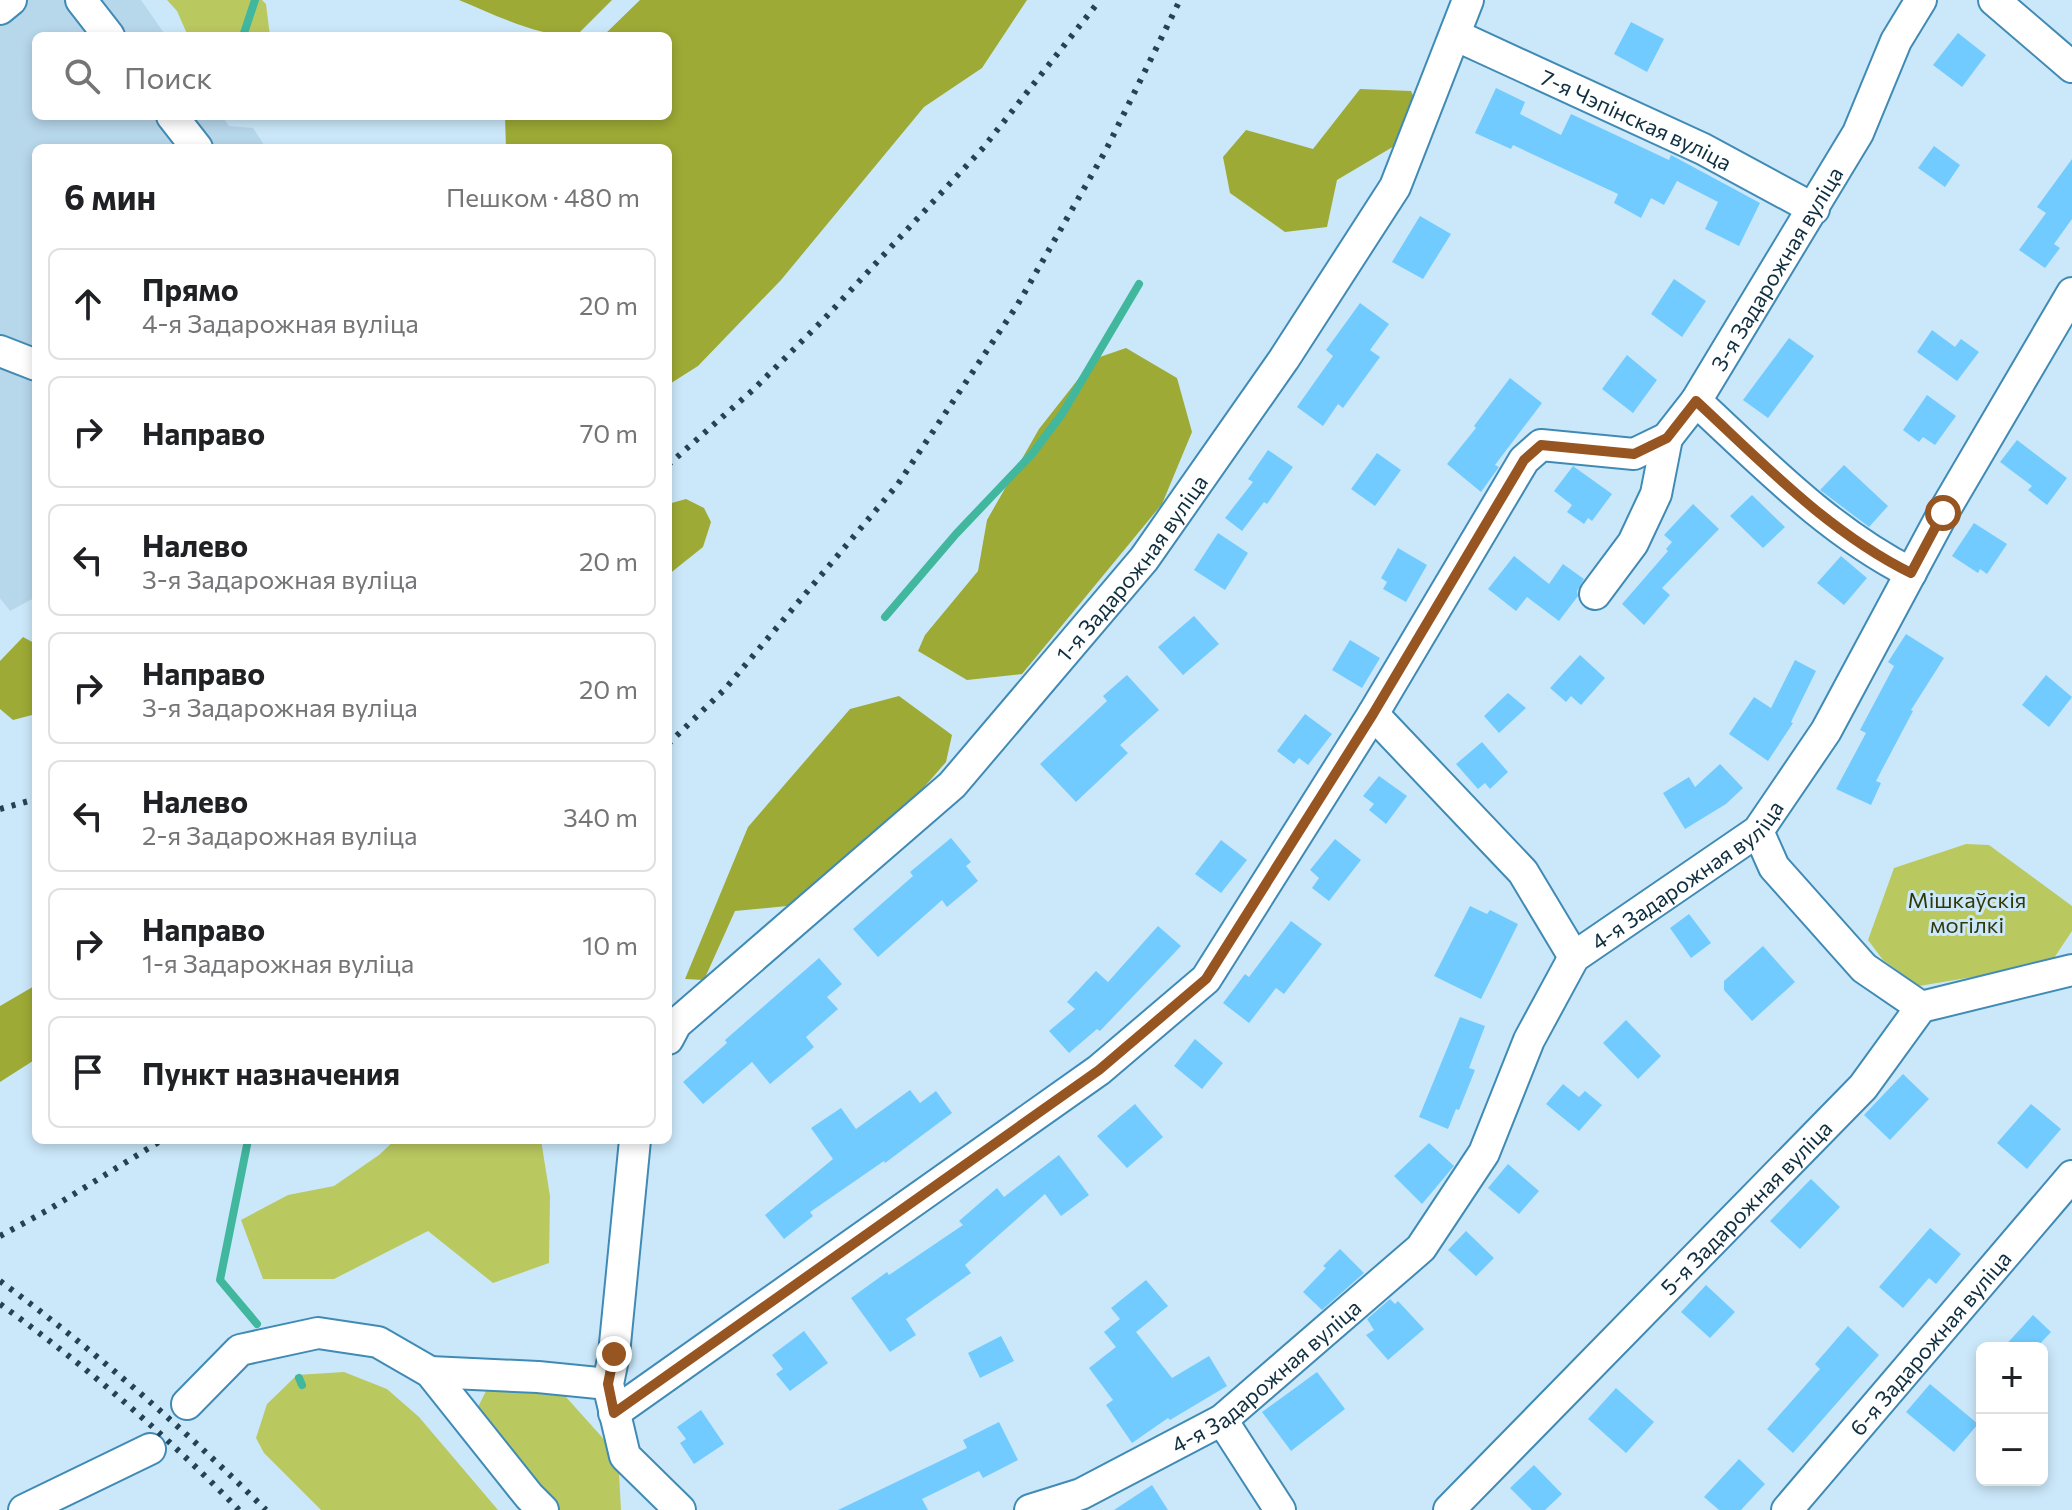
<!DOCTYPE html>
<html lang="ru">
<head>
<meta charset="utf-8">
<style>
	:root { --surface:#fff; --page:#f2f2f2; --text:#202124; --muted:#757577; --line:#e0e0e0 }
	body { margin:0; font-family:Commissioner,sans-serif; background:var(--page); color:var(--text) }
	.controls { position:absolute; right:24px; bottom:24px; display:grid; overflow:hidden; border-radius:12px; box-shadow:0 4px 12px #0003 }
	.controls button { width:72px; height:72px; display:grid; place-items:center; padding:0; border:0; border-bottom:2px solid var(--line); background:var(--surface); color:var(--text); font:40px sans-serif }
	.stop { position:absolute; width:24px; height:24px; margin:-18px; border:6px solid #965521; border-radius:50%; background:#fff }
	.stop.end { background:#965521; border-color:#fff; box-shadow:0 2px 8px #0008 }
	.list { margin:0; padding:0; list-style:none }
	h2 { display:flex; justify-content:space-between; align-items:center; height:104px; margin:0; padding:0 32px; font-size:34px }
	h2 small { font-size:26px; font-weight:400; color:var(--muted) }
	.list li { display:grid; grid-template-columns:52px 1fr auto; gap:24px; align-items:center; box-sizing:border-box; height:112px; margin:0 16px 16px; padding:0 16px; border:2px solid var(--line); border-radius:12px }
	.list b { display:block; font-size:30px; white-space:nowrap }
	.list p { margin:0; font-size:26px; white-space:nowrap; color:var(--muted) }
	.list em { font-size:26px; font-style:normal; color:var(--muted) }
	.icon { flex:none; width:44px; height:44px; fill:none; stroke:currentColor; stroke-width:2; stroke-linecap:round; stroke-linejoin:round }
	.map { position:relative; flex:none; width:2072px; height:1510px; overflow:hidden }
	.search { position:absolute; background:var(--surface); box-shadow:0 4px 12px #0003; left:32px; top:32px; width:640px; height:88px; display:flex; align-items:center; gap:20px; box-sizing:border-box; padding:0 28px; border-radius:12px; color:var(--muted); font-size:30px }
	.panel { position:absolute; background:var(--surface); box-shadow:0 4px 12px #0003; left:32px; top:144px; width:640px; height:1000px; border-radius:12px }
	.map>svg:first-child { display:block }
	.built { fill:#b7d7eb }
	.green { fill:#bac860 }
	.forest { fill:#9daa35 }
	.lines { fill:none; stroke-linecap:round; stroke-linejoin:round }
	.stream { stroke:#41b79e; stroke-width:8 }
	.building { fill:#72cbfe }
	.minor-casing { stroke:#408bb5; stroke-width:34 }
	.minor { stroke:#fff; stroke-width:30 }
	.rail { stroke:#234354; stroke-width:6; stroke-dasharray:4 8; stroke-linecap:butt }
	.route { stroke:#965521; stroke-width:10 }
	.labels { text-anchor:middle; dominant-baseline:central; stroke-width:6; stroke-linejoin:round; paint-order:stroke }
	.street-label { font-size:22px; fill:#0f2f40; stroke:#cbe8fa }
	.park-label { font-size:22px; fill:#313706; stroke:#cbe8fa }
</style>
</head>
<body>
<div class="map">
<svg width="2072" height="1510" viewBox="0 0 2072 1510">
	<rect width="100%" height="100%" fill="#cbe8fa"/>
	<path class="built" d="M0,0H141L166,36H36V116H222L229,126L253,128L266,148H36V597L10,611L0,598Z"/>
	<path class="green" d="M167,0H262L266,4L270,36H188L177,11Z
		M1966,844L1989,845L2072,906V931L2050,964L1919,986L1883,960L1868,940L1894,868Z
		M395,1140H541L550,1196L549,1263L493,1283L428,1231L334,1279H263L241,1220L288,1195L334,1186L379,1155Z
		M344,1372L387,1389L419,1417L498,1510H321L264,1453L256,1438L267,1404L297,1375Z
		M489,1385L558,1388L618,1455L621,1510H559L515,1463L478,1407Z"/>
	<path class="forest" d="M459,0H612L576,36C535,36 496,15 459,0Z
		M640,0H1027L982,68L924,107L781,280L698,366L668,385V148H506L505,116H668V36H603Z
		M1360,89L1411,91L1417,104L1396,145L1337,180L1327,227L1285,232L1230,193L1223,157L1246,130L1313,149Z
		M1126,348L1177,378L1192,432L1162,504L1022,674L967,680L918,651L925,635L978,571L987,520L1039,429L1094,359Z
		M686,499L704,508L711,522L703,547L668,575V504Z
		M23,637L36,644V714L13,720L0,709V661Z
		M899,696L952,735L946,762L906,808L797,905L735,911L704,980L685,979L748,827L850,709Z
		M36,985V1059L0,1082V1006Z"/>
	<g class="lines">
		<path class="stream" d="M243,36L255,0
			M885,617L956,534L1032,454L1062,414L1139,284
			M248,1140L220,1280L257,1324
			M299,1378L302,1385"/>
	</g>
	<path class="building" d="M1631,22L1664,39L1647,72L1614,54Z
		M1958,33L1986,55L1962,87L1933,65Z
		M1496,88L1525,102L1520,114L1561,135L1571,114L1669,160L1671,155L1760,203L1739,246L1705,229L1718,202L1677,181L1664,205L1651,198L1641,218L1614,203L1618,194L1513,145L1511,149L1475,133Z
		M1934,146L1960,165L1945,187L1918,168Z
		M2072,159V219L2054,244L2060,248L2045,268L2019,250L2046,213L2037,207Z
		M1420,216L1451,234L1423,279L1392,262Z
		M1674,279L1706,301L1682,337L1651,314Z
		M1360,303L1389,324L1370,350L1380,357L1343,408L1338,404L1323,426L1297,407L1333,356L1326,350Z
		M1932,330L1955,347L1961,339L1979,352L1957,381L1917,352Z
		M1789,338L1814,356L1768,418L1743,400Z
		M1627,355L1657,380L1633,413L1602,389Z
		M1510,378L1542,403L1495,465L1499,467L1481,492L1447,464L1476,428L1474,426Z
		M1927,395L1956,416L1935,445L1923,437L1919,442L1903,430Z
		M2017,440L2067,478L2047,505L2028,490L2032,486L2000,462Z
		M1268,450L1293,467L1267,504L1264,502L1242,531L1225,518L1253,482L1248,479Z
		M1377,453L1401,470L1375,506L1351,489Z
		M1844,465L1888,506L1869,527L1820,490Z
		M1573,466L1612,494L1592,521L1588,518L1584,524L1567,512L1572,505L1554,491Z
		M1752,495L1785,527L1763,548L1730,516Z
		M1693,504L1719,529L1662,588L1670,595L1644,625L1622,604L1668,551L1666,549L1672,542L1664,535Z
		M1974,523L2007,544L1987,574L1980,569L1978,573L1952,556Z
		M1218,533L1248,553L1225,590L1194,570Z
		M1398,548L1427,565L1406,602L1383,589L1387,582L1381,578Z
		M1514,556L1549,584L1563,564L1584,579L1577,591L1578,596L1559,621L1527,597L1516,611L1488,589Z
		M1841,556L1867,578L1844,605L1817,583Z
		M1194,616L1219,644L1183,675L1158,647Z
		M1906,634L1944,658L1911,710L1913,711L1876,781L1881,783L1871,805L1836,789L1866,733L1860,730L1894,666L1888,662Z
		M1350,640L1380,658L1362,688L1332,670Z
		M1580,655L1605,678L1581,705L1571,696L1566,702L1550,688Z
		M1795,660L1816,671L1791,722L1793,723L1768,761L1729,734L1754,697L1771,708Z
		M1127,675L1159,710L1120,745L1128,753L1076,802L1040,764L1107,701L1103,696Z
		M2046,675L2072,697L2049,727L2022,705Z
		M1508,693L1526,708L1499,733L1484,716Z
		M1305,714L1332,734L1308,765L1299,758L1294,764L1277,751Z
		M1482,742L1508,772L1490,789L1485,783L1478,789L1456,764Z
		M1720,764L1743,788L1726,804L1685,829L1663,793L1689,777L1695,787Z
		M1379,776L1407,796L1386,824L1369,810L1374,804L1363,796Z
		M951,838L971,862L966,866L978,881L947,907L942,900L878,957L853,929L913,876L910,872Z
		M1335,839L1361,860L1329,901L1312,888L1319,878L1310,870Z
		M1221,840L1247,860L1221,893L1195,874Z
		M1470,906L1487,914L1490,910L1518,924L1481,999L1434,976Z
		M1689,914L1711,943L1691,958L1670,928Z
		M1291,921L1322,944L1284,994L1276,988L1249,1023L1223,1003L1245,974L1249,977Z
		M1158,926L1181,946L1100,1031L1097,1029L1069,1053L1049,1031L1075,1009L1067,1002L1096,971L1108,982Z
		M1763,946L1795,982L1752,1021L1724,990V981Z
		M819,958L842,984L827,997L838,1009L806,1037L814,1047L770,1084L752,1062L703,1104L683,1082L727,1043L725,1040Z
		M1460,1017L1485,1026L1469,1068L1475,1070L1459,1110L1456,1109L1448,1129L1419,1117Z
		M1626,1020L1661,1056L1638,1079L1603,1043Z
		M1195,1039L1223,1063L1202,1089L1174,1066Z
		M1903,1074L1929,1099L1890,1140L1864,1115Z
		M1563,1084L1579,1097L1585,1091L1602,1105L1579,1131L1546,1104Z
		M910,1090L920,1103L936,1091L952,1113L885,1163L884,1161L810,1212L813,1216L784,1239L765,1215L833,1159L811,1128L841,1108L856,1129Z
		M1135,1104L1163,1137L1127,1168L1097,1136Z
		M2031,1104L2061,1129L2027,1169L1997,1143Z
		M1429,1143L1454,1166L1422,1204L1394,1176Z
		M1059,1155L1089,1195L1061,1216L1045,1194L965,1265L971,1273L906,1319L916,1335L890,1352L851,1298L887,1272L889,1275L963,1225L959,1221L997,1188L1004,1197Z
		M1508,1164L1539,1191L1519,1214L1488,1188Z
		M1811,1179L1840,1207L1800,1249L1770,1221Z
		M1930,1228L1961,1254L1936,1284L1929,1278L1903,1308L1879,1287Z
		M1466,1231L1494,1258L1476,1276L1448,1250Z
		M1340,1249L1364,1273L1322,1310L1303,1292L1326,1268L1323,1266Z
		M1146,1280L1168,1306L1136,1332L1172,1378L1209,1356L1227,1386L1170,1420L1168,1418L1132,1443L1106,1405L1113,1400L1089,1368L1116,1347L1104,1332L1120,1319L1111,1308Z
		M1706,1285L1735,1312L1710,1338L1681,1312Z
		M1390,1299L1395,1304L1398,1301L1424,1329L1388,1360L1366,1335L1374,1330L1367,1319Z
		M2033,1315L2051,1332L2036,1348H2003Z
		M1848,1326L1879,1355L1793,1453L1767,1429L1820,1369L1815,1364Z
		M804,1331L828,1363L790,1391L776,1374L783,1369L772,1355Z
		M1001,1336L1014,1361L980,1378L968,1353Z
		M1317,1372L1345,1409L1291,1451L1262,1412Z
		M1930,1384L1978,1424L1954,1452L1906,1412Z
		M1616,1388L1654,1422L1626,1453L1588,1419Z
		M701,1410L724,1444L694,1464L680,1443L686,1439L677,1427Z
		M999,1422L1018,1460L983,1478L979,1471L922,1499L928,1510H838L967,1448L963,1440Z
		M1739,1459L1765,1484L1741,1510H1719L1704,1497Z
		M1534,1465L1562,1494L1545,1510H1532L1510,1488Z
		M1152,1485L1168,1510H1114Z"/>
	<g class="lines">
		<defs>
			<g id="minor">
				<path d="M81,0L109,36"/>
				<path d="M1994,0L2072,67"/>
				<path d="M0,9L11,0"/>
				<path id="s1" d="M1455,35L1703,149L1814,209"/>
				<path d="M172,116L197,148"/>
				<path d="M0,351L36,365"/>
				<path d="M1696,401C1763,463 1828,531 1911,573"/>
				<path d="M1595,594L1633,543L1656,494L1667,438"/>
				<path d="M1373,714L1523,872L1574,957"/>
				<path d="M1758,831L1774,867L1864,968L1921,1007"/>
				<path id="s2" d="M668,1039L676,1024L952,785L1144,559L1284,359L1395,187L1468,0"/>
				<path d="M635,1140L614,1354L608,1384L625,1456L680,1510"/>
				<path d="M430,1372L538,1377L608,1384"/>
				<path d="M187,1404L240,1350L318,1333L378,1342L430,1372L529,1496L543,1510"/>
				<path id="s3" d="M614,1413L1099,1070L1206,979L1373,714L1524,460L1541,445L1634,454L1667,438L1696,401L1858,133L1896,41L1921,0"/>
				<path d="M1222,1420L1280,1510"/>
				<path d="M24,1510L150,1449"/>
				<path id="s4" d="M1030,1510L1081,1494L1222,1420L1421,1248L1484,1153L1529,1040L1574,957L1758,831L1826,731L1943,513L2072,293"/>
				<path id="s5" d="M1449,1510L1863,1087L1921,1007L2072,970"/>
				<path id="s6" d="M1787,1510L2072,1176"/>
			</g>
		</defs>
		<use href="#minor" class="minor-casing"/>
		<use href="#minor" class="minor"/>
		<path class="rail" d="M668,465L754,389L825,318L983,148L1100,0
			M668,744L725,689L898,484L1018,304L1106,150L1180,0
			M0,809L36,799
			M0,1236L48,1210L162,1140
			M0,1281C95,1351 182,1427 266,1510
			M0,1304C86,1366 165,1434 239,1510"/>
	</g>
	<g class="lines">
		<path class="route" d="M614,1354L608,1384L614,1413L1099,1070L1206,979L1373,714L1524,460L1541,445L1634,454L1667,438L1696,401C1763,463 1828,532 1911,573L1943,513"/>
	</g>
	<g class="labels">
		<g class="street-label">
			<text stroke="none"><textPath href="#s1" startOffset="200">7-я Чэпінская вуліца</textPath></text>
			<text stroke="none"><textPath href="#s3" startOffset="1698">3-я Задарожная вуліца</textPath></text>
			<text stroke="none"><textPath href="#s2" startOffset="664">1-я Задарожная вуліца</textPath></text>
			<text stroke="none"><textPath href="#s4" startOffset="946">4-я Задарожная вуліца</textPath></text>
			<text stroke="none"><textPath href="#s5" startOffset="424">5-я Задарожная вуліца</textPath></text>
			<text stroke="none"><textPath href="#s6" startOffset="220">6-я Задарожная вуліца</textPath></text>
			<text stroke="none"><textPath href="#s4" startOffset="274">4-я Задарожная вуліца</textPath></text>
		</g>
		<g class="park-label">
			<text x="1967" y="899">Мішкаўскія<tspan x="1967" dy="25">могілкі</tspan></text>
		</g>
	</g>
</svg>
<div class="controls">
<button>+</button>
<button>−</button>
</div>
<div class="stop" style="left:1943px;top:513px"></div>
<div class="stop end" style="left:614px;top:1354px"></div>
<div class="search"><svg class="icon" aria-label="search" viewBox="0 0 24 24"><circle cx="10" cy="10" r="6"/><path d="M15 15l6 6"/></svg>Поиск</div>
<section class="panel">
<h2>6 мин<small>Пешком · 480 m</small></h2>
<ul class="list">
<li><svg class="icon" aria-label="ahead" viewBox="0 0 24 24"><path d="M12 20V5M6 11l6-6 6 6"/></svg><div><b>Прямо</b><p>4-я Задарожная вуліца</p></div><em>20 m</em></li>
<li><svg class="icon" aria-label="right" viewBox="0 0 24 24"><path d="M7 20v-9h11M14 6l5 5-5 5"/></svg><div><b>Направо</b></div><em>70 m</em></li>
<li><svg class="icon" aria-label="left" viewBox="0 0 24 24"><path d="M17 20v-9H6M10 6l-5 5 5 5"/></svg><div><b>Налево</b><p>3-я Задарожная вуліца</p></div><em>20 m</em></li>
<li><svg class="icon" aria-label="right" viewBox="0 0 24 24"><path d="M7 20v-9h11M14 6l5 5-5 5"/></svg><div><b>Направо</b><p>3-я Задарожная вуліца</p></div><em>20 m</em></li>
<li><svg class="icon" aria-label="left" viewBox="0 0 24 24"><path d="M17 20v-9H6M10 6l-5 5 5 5"/></svg><div><b>Налево</b><p>2-я Задарожная вуліца</p></div><em>340 m</em></li>
<li><svg class="icon" aria-label="right" viewBox="0 0 24 24"><path d="M7 20v-9h11M14 6l5 5-5 5"/></svg><div><b>Направо</b><p>1-я Задарожная вуліца</p></div><em>10 m</em></li>
<li><svg class="icon" aria-label="arrive" viewBox="0 0 24 24"><path d="M6 21V4h12l-3 4 3 4H6"/></svg><div><b>Пункт назначения</b></div></li>
</ul>
</section>
</div>
</body>
</html>
